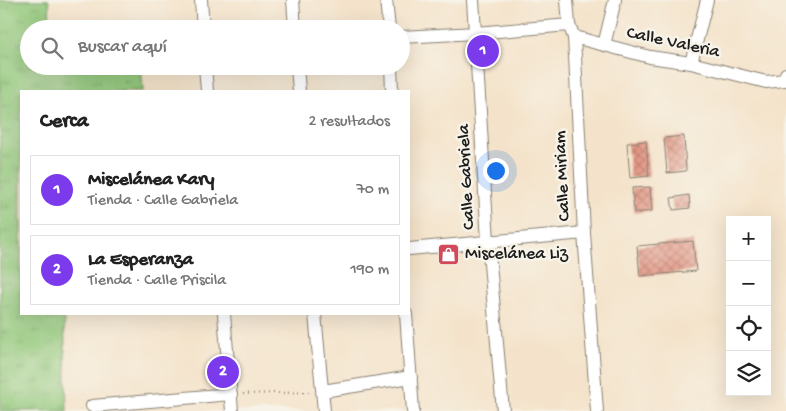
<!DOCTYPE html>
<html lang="es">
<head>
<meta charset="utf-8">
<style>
	:root { --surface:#fff; --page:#f2f2f2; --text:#222; --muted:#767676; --line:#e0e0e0; --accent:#7c3aed }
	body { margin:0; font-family:"Gochi Hand",sans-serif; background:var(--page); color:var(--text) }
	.controls { position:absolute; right:15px; bottom:15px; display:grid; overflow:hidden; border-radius:0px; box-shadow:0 5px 20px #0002 }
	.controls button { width:45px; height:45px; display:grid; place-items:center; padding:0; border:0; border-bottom:1px solid var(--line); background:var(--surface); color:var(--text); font:25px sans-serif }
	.you { position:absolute; left:495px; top:170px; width:18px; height:18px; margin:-12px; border:4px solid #fff; border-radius:50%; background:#1a73e8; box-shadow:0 0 0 8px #1a73e833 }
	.badge { display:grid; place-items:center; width:32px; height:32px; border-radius:50%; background:var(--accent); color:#fff; font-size:16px; font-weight:700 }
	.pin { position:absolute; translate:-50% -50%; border:2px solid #fff; box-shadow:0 1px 5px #0006 }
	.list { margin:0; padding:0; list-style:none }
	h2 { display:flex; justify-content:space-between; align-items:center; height:65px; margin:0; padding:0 20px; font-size:21px }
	h2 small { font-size:16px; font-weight:400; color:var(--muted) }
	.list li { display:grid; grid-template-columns:32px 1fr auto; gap:15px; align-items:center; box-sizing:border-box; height:70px; margin:0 10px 10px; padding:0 10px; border:1px solid var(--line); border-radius:0px }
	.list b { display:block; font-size:19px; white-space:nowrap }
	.list p { margin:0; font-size:16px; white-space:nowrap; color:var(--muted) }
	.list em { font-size:16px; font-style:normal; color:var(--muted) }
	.icon { flex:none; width:28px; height:28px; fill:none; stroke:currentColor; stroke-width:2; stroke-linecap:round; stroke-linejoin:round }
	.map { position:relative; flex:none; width:786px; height:411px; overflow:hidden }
	.search { position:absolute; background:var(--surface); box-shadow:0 5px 20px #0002; left:20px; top:20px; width:390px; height:55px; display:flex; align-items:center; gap:12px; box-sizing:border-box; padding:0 18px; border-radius:28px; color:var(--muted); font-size:19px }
	.panel { position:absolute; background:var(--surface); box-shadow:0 5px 20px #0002; left:20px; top:90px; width:390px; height:225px; border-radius:0px }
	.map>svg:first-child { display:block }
	.grass { fill:url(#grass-tufts); stroke:#56724b }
	.building { fill:url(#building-cross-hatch) }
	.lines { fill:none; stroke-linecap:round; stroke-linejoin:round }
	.street-casing { stroke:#888073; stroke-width:14 }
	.path { stroke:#888073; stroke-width:2; stroke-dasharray:1 4; stroke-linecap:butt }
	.street { stroke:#fff; stroke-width:12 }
	.labels { text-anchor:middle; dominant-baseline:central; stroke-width:5; stroke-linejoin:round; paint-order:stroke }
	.street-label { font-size:18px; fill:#1c1c1c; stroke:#f7f3e8 }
	.poi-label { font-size:18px; fill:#1c1c1c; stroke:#f7f3e8; text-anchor:start }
</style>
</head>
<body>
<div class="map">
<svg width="786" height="411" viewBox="0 0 786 411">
	<defs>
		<pattern id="grass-tufts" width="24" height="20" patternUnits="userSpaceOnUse" patternTransform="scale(1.25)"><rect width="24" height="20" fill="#91c77a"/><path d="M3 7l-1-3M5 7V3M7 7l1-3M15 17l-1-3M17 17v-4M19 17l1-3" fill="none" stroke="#7caa69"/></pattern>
		<pattern id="building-cross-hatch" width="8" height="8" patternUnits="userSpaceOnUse" patternTransform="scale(1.25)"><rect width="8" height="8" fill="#e49785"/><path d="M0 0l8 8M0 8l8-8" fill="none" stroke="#b87a6c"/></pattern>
	</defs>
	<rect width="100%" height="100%" fill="#f7f3e8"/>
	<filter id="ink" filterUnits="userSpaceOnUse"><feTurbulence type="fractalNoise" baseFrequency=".02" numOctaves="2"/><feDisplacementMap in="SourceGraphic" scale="10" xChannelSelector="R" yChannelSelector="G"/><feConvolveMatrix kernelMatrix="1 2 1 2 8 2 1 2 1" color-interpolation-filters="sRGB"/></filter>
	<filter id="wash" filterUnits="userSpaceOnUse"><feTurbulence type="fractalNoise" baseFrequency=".0096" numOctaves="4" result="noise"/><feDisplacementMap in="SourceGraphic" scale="20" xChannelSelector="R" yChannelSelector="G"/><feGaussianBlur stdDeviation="1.12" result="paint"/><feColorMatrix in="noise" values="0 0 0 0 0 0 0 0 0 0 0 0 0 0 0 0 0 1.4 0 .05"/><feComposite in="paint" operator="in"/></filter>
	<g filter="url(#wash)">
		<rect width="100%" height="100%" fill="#f4e3ca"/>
		<path class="grass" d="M0,0H49L50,22H138V29H29V66H141L143,91H21V314H64L67,411H0Z"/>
		<g id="blocks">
			<path class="building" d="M684,136L686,171L667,173L664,138Z
				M646,141L649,176L630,178L627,143Z
				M650,187L652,211L634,213L632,188Z
				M689,195L690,208L673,210L671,198Z
				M693,241L696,271L640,276L637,246Z"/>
		</g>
	</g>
	<g filter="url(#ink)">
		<use href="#blocks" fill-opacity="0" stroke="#888073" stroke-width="1"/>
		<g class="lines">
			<defs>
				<path id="street" d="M201,0L203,29
					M293,0L295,29
					M386,0L389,29
					M473,0L488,241L503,411
					M567,0L569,25L574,37L584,233L597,411
					M401,37L476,33L569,25
					M574,37L650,57L691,63L766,82L785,80L786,74
					M604,45L615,0
					M691,63L707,0
					M205,66L207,91
					M297,66L299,91
					M391,66L392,91
					M409,249L584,233
					M224,314L232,411
					M315,314L324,411
					M406,314L413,411
					M323,391L411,377
					M92,406L231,394"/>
			</defs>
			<use href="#street" class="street-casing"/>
			<path class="path" d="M243,394L311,392"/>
			<use href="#street" class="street"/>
		</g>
	</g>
	<defs>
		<symbol id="shop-square" viewBox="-11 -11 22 22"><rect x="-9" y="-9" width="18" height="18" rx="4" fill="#d1495b" stroke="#f7f3e8"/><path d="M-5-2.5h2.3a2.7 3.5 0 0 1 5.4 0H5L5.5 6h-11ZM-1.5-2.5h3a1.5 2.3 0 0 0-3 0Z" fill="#fff"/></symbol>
	</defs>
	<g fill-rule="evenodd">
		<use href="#shop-square" x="436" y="242" width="25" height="25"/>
	</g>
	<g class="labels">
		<g class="street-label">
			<text transform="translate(673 43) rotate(12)">Calle Valeria</text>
			<text transform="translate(563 176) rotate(-93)">Calle Miriam</text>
			<text transform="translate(467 177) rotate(-93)">Calle Gabriela</text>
		</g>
		<g class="poi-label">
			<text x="465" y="254">Miscelánea Liz</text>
		</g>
	</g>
</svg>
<div class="controls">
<button>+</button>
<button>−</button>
<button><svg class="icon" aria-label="locate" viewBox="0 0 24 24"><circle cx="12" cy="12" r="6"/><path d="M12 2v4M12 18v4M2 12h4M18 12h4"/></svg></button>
<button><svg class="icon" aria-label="layers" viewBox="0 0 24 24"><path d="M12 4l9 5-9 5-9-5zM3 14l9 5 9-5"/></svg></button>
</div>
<div class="you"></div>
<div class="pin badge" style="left:483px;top:51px">1</div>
<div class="pin badge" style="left:223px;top:372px">2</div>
<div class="search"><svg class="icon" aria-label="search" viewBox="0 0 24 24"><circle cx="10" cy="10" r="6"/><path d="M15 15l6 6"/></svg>Buscar aquí</div>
<section class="panel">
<h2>Cerca<small>2 resultados</small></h2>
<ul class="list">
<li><span class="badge">1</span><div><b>Miscelánea Kary</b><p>Tienda · Calle Gabriela</p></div><em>70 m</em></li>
<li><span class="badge">2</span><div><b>La Esperanza</b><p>Tienda · Calle Priscila</p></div><em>190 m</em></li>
</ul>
</section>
</div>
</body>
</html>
